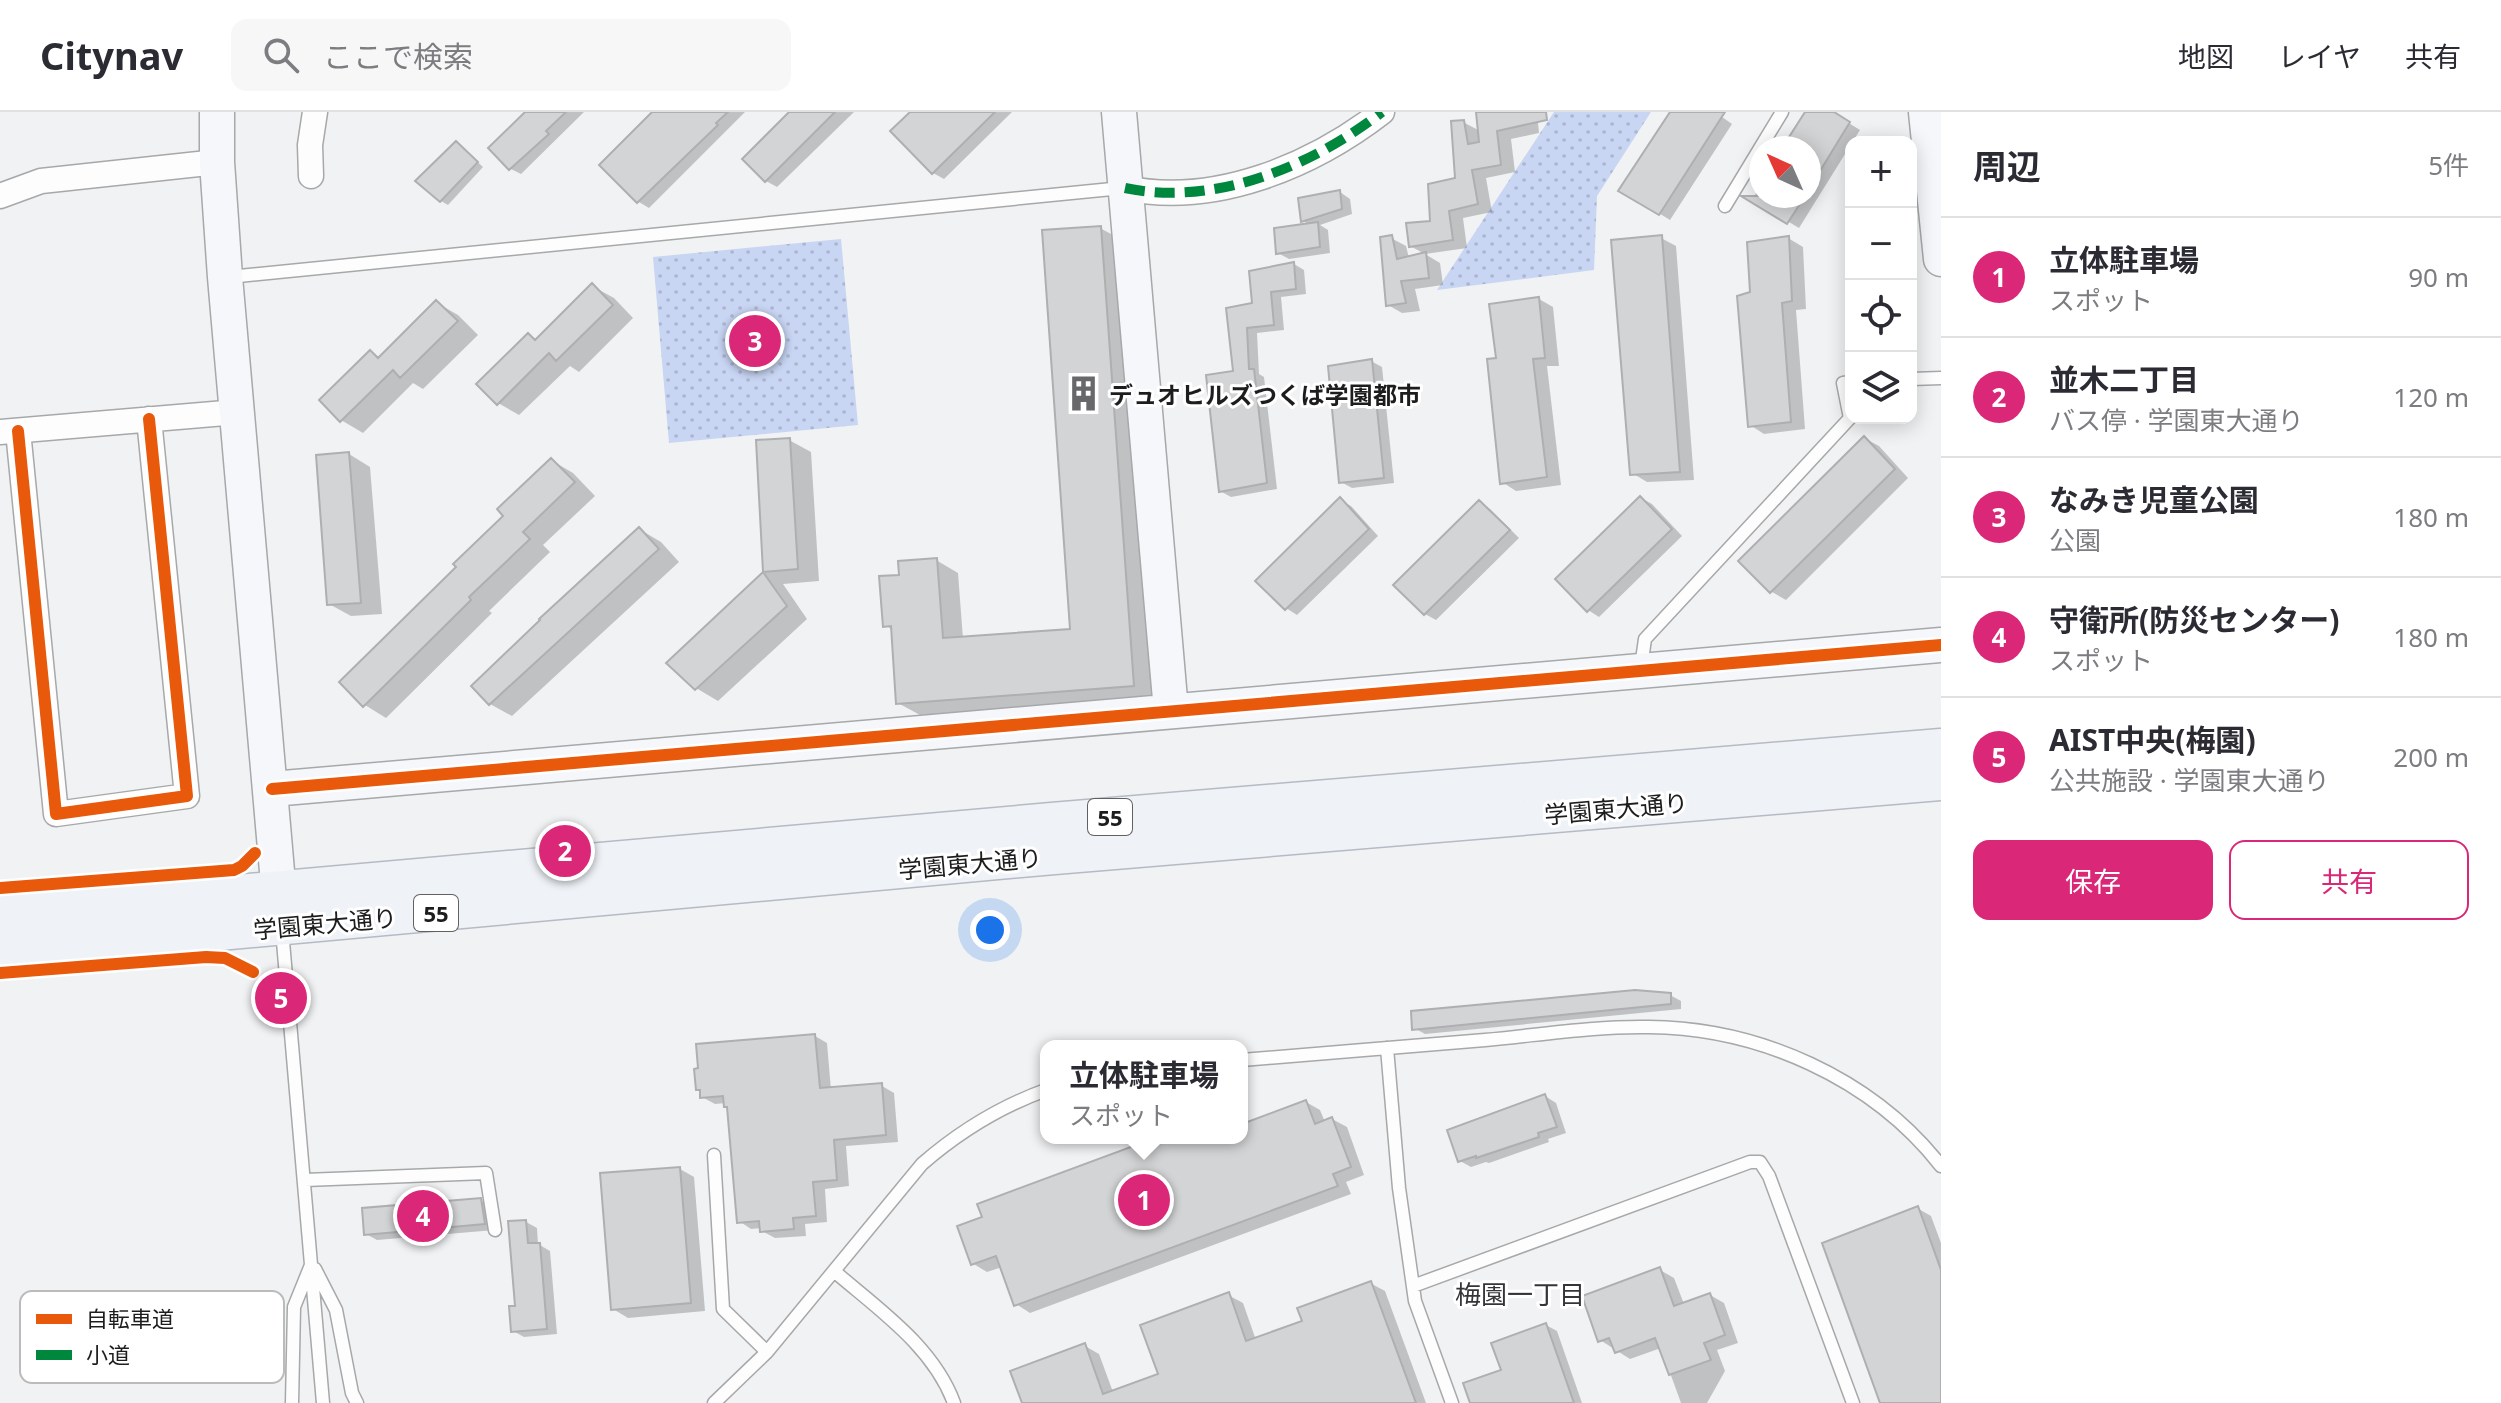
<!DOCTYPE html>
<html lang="ja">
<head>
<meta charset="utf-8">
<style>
	:root { --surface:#fff; --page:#f7f7f7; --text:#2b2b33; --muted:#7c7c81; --line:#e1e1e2; --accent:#db2777 }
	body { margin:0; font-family:"Noto Sans","Noto Sans JP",sans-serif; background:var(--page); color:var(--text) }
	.controls { position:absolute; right:24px; top:24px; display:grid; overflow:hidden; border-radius:16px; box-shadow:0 4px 20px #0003 }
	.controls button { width:72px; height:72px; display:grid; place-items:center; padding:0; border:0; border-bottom:2px solid var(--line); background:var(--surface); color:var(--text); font:40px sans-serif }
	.compass { position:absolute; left:1749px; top:24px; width:72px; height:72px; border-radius:50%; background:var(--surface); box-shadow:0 4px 20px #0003; rotate:315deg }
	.you { position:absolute; left:990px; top:818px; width:28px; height:28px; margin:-20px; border:6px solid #fff; border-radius:50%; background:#1a73e8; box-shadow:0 0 0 12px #1a73e833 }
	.badge { display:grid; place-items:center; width:52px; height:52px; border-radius:50%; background:var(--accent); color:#fff; font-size:26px; font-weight:700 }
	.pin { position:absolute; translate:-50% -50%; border:4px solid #fff; box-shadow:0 2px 8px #0006 }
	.popup { position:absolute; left:1040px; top:928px; width:208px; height:104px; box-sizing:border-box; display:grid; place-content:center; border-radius:16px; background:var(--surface); filter:drop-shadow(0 2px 6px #0005); font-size:26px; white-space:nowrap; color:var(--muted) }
	.popup b { font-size:30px; color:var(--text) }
	.popup::after { content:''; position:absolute; left:50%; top:100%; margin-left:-16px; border:16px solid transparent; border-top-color:var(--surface) }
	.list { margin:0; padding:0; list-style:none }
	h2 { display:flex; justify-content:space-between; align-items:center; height:104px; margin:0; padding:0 32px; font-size:34px }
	h2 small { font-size:26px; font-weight:400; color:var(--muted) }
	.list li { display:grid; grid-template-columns:52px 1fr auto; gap:24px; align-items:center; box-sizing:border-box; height:120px; padding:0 32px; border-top:2px solid var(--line) }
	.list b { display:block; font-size:30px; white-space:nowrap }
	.list p { margin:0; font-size:26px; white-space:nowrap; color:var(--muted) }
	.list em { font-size:26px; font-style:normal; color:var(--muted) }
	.actions { display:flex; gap:16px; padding:24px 32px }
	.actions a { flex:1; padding:18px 0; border:2px solid var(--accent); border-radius:16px; text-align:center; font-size:28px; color:var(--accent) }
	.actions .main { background:var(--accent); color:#fff }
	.icon { flex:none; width:44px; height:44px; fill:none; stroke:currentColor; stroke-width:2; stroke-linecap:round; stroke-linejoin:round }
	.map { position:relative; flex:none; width:1941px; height:1291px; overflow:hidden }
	header { display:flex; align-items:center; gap:48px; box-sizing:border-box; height:112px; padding:0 40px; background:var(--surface); border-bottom:2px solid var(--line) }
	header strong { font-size:38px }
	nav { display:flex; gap:44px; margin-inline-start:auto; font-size:28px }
	.search { width:560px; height:72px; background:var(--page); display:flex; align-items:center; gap:20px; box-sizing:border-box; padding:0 28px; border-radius:16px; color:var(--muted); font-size:30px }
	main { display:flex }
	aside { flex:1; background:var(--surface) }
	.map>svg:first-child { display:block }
	.park { fill:url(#park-dots) }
	.shadow { fill:#0003 }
	.building { fill:#d3d4d5; stroke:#afafb1; stroke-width:2 }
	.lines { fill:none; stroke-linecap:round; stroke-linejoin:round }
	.lane-casing { stroke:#a7a8a9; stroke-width:15 }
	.street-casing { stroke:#a7a8a9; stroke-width:27 }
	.secondary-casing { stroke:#a7a8a9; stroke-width:37 }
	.primary-casing { stroke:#b6bac4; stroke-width:41 }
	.lane { stroke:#fdfdfd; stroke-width:12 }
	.street { stroke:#fdfdfd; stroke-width:24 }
	.secondary { stroke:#f6f7fa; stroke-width:34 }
	.primary { stroke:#eff2f7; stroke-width:38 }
	.quiet { stroke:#00873e; stroke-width:10; stroke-dasharray:20 10; stroke-linecap:butt }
	.cycleway-casing { stroke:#fff; stroke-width:17 }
	.cycleway { stroke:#e8590c; stroke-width:12 }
	.labels { text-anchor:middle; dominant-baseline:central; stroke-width:6; stroke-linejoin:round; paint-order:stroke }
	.shield { fill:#fff; stroke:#616162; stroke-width:2 }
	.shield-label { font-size:22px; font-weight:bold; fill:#1d1d1e }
	.poi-label { font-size:24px; font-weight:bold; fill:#1d1d1e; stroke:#fff; text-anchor:start }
	.street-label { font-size:24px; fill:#1d1d1e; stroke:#fff }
	.neighbourhood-label { font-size:26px; fill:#343537; stroke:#fff }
	.key { fill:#fff; stroke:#bbbbbc; stroke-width:2 }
	.key-label { font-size:22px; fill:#1d1d1e }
</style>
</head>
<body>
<header>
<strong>Citynav</strong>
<div class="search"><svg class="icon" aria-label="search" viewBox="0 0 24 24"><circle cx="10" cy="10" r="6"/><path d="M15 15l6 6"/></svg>ここで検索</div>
<nav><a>地図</a><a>レイヤ</a><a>共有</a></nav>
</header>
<main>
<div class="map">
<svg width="1941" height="1291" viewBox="0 0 1941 1291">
	<defs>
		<pattern id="park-dots" width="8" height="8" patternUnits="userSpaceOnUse" patternTransform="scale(2)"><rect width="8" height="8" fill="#c8d5f3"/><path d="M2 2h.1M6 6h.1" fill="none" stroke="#abb6d0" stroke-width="1.8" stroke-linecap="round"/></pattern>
	</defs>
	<rect width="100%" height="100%" fill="#f1f2f4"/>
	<path class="park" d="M1554,0H1651L1597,84L1594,158L1437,178Z
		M841,127L858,313L669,331L653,145Z"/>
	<path class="shadow" d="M528,0H584L521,62L511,57L490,37Z
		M654,0H745L649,96L639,90L602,53Z
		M791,0H854L777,75L766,69L744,47Z
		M912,0H1012L944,67L933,61Z
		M1478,0H1537L1539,21L1511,27L1515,60L1486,66L1492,100L1463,106L1467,136L1425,142L1440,151L1443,173L1415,177L1420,199L1402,201L1388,193L1391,126L1406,134L1409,146L1425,142L1410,134L1433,111L1457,68L1463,10L1480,19Z
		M1672,0H1715L1732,12L1670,108L1621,78Z
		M1808,0H1831L1860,18L1799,116L1752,88L1761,73V84H1809V36H1785Z
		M457,31L483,55L448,93L441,89Z
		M1340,80L1350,87L1352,102L1320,113L1328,118L1330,141L1289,147L1278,141L1310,113L1303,109Z
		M1100,116L1122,128L1155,586L920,603L898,591L893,518L885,513L901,464L936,448L958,461L963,527L1072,518Z
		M1661,126L1676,134L1694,368L1647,370L1632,361Z
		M1788,126L1803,135L1806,197L1796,198L1805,317L1764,322L1750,313L1752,181Z
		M1294,152L1304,158L1306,182L1281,185L1284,218L1257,221L1259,262L1264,265L1277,377L1231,385L1220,379L1235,261L1228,198L1254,193Z
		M592,174L614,186L633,206L579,260L570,254L519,303L498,291L528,223L536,228Z
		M1539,187L1553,195L1559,254H1547L1561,373L1516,379L1502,370L1498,248Z
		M437,191L458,203L478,223L423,277L413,271L363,321L341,308L370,241L380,246Z
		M1371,249L1382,255L1394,371L1352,376L1341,370Z
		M1864,326L1879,334L1908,366L1786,488L1772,480L1741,449Z
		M789,328L811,340L819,469L783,472L807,507L718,589L696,576L669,551L765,461L758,330Z
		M349,342L370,355L382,502L351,504L329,492Z
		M551,348L573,361L595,384L543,433L550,440L489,499L492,501L386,606L365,593L459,455L506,404Z
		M1641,386L1652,392L1682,424L1599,505L1588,498Z
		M1340,388L1351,394L1378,424L1297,503L1286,496Z
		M1480,391L1490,397L1519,426L1436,508L1425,502Z
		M639,417L661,430L679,450L512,604L490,592Z
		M1670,883L1681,889V897L1425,922L1414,916Z
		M815,924L827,931L831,978L882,974L894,981L898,1030L846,1034L849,1074L825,1077L827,1110L805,1112L806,1124L775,1126L762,1119V1116L751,1117L739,1109L729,996L726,991L715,992L702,985V979L698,977Z
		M1545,984L1556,991L1566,1021L1548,1027L1549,1030L1489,1051L1486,1050L1471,1055L1460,1049Z
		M1306,990L1320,998L1325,1010L1332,1007L1347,1015L1364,1063L1346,1070L1351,1082L1030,1201L1016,1192L1002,1155L987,1160L972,1151L1161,1026H1242V1014Z
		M680,1057L694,1065L705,1199L628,1206L613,1197Z
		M480,1088L491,1094L495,1118L377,1128L366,1122Z
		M1917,1096L1931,1104L1941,1131V1291H1882Z
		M526,1110L537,1116L538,1132L550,1139L557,1222L524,1225L513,1219Z
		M1660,1158L1674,1166L1684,1192L1710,1183L1724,1191L1738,1231L1717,1238L1725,1259L1707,1291H1681L1661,1236L1630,1247L1600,1228Z
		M1370,1171L1385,1179L1426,1291H1024L1085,1234L1099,1242L1113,1280L1160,1263L1228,1183L1243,1191L1256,1228L1305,1210Z
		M1546,1213L1557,1219L1582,1291H1472Z"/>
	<path class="building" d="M525,0H566L546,19L549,22L509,58L488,36Z
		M652,0H728L716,11L718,13L637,91L599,53Z
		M789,0H835L765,70L742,47Z
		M910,0H995L932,62L890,19Z
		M1476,0H1546L1547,8L1497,19L1501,53L1472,58L1478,92L1449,99L1453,128L1409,135L1406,111L1430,109L1428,72L1455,66L1451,9L1464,8L1468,32L1479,30Z
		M1670,0H1725L1659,103L1618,79Z
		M1805,0H1834L1850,10L1809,77V36H1782Z
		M456,29L478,50L440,90L415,69Z
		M1340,78L1342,97L1301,110L1298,86Z
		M1741,84H1805L1787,112Z
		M1318,110L1320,135L1276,142L1274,116Z
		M1101,114L1134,574L896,592L891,514L883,515L879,464L899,463L898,449L937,446L943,526L1070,517L1042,118Z
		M1392,123L1397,147L1426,140L1429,166L1401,169L1406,191L1386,194L1380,125Z
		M1662,123L1680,360L1630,363L1611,128Z
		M1789,124L1792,189L1782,191L1791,310L1748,315L1737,184L1750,180L1747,130Z
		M1294,150L1296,177L1271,180L1274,213L1247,216L1249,257H1254L1267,371L1219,380L1206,263L1233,259L1226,196L1252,191L1249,159Z
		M592,171L613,193L556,249L549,241L497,293L476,272L528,221L535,228Z
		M1539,185L1545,246L1533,247L1547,365L1500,372L1487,247L1496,246L1489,192Z
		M436,188L458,209L400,266L393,258L340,310L319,288L370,238L378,246Z
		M1372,247L1384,366L1339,371L1328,254Z
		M1864,324L1895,357L1770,481L1738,449Z
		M790,326L798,457L763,460L756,328Z
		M349,340L361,491L327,493L316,343Z
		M551,346L575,370L523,420L530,427L469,485L471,488L363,595L339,570L456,455L453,452L503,404L497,397Z
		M1640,384L1672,417L1587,500L1555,467Z
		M1340,385L1369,417L1285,498L1255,469Z
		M1479,388L1510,418L1424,503L1393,473Z
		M639,415L659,437L489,593L471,574L540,508L539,507Z
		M763,460L787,494L695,578L666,551Z
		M1635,878L1671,881V892L1412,918L1411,899Z
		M815,922L820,976L882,971L886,1023L834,1028L837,1068L813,1070L816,1104L793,1106L794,1117L760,1120L759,1109L737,1111L727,995H724L723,984L700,986V978H696L694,957L698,956L696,932Z
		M1545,982L1557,1015L1538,1021L1539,1025L1476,1046V1044L1458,1050L1447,1018Z
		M1306,988L1315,1012L1332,1005L1351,1055L1333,1062L1338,1074L1014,1194L996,1144L971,1153L957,1114L982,1105L977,1092L1155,1026H1242V1012Z
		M680,1055L691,1191L611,1198L600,1061Z
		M481,1086L485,1112L364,1123L362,1096Z
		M1918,1094L1941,1158V1291H1880L1822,1131Z
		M526,1108L528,1131H540L547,1217L511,1220L509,1194H515L508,1109Z
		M1660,1155L1674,1194L1710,1181L1725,1223L1704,1231L1711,1248L1669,1263L1655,1226L1615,1241L1609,1226L1598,1230L1582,1184Z
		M1371,1169L1416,1291H1022L1010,1259L1085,1231L1103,1282L1158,1262L1140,1213L1229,1180L1246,1229L1302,1209L1297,1196Z
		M1546,1211L1574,1291H1470L1463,1271L1501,1258L1491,1231Z"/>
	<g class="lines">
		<defs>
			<path id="lane" d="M1725,94L1782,0
				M229,165L1122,76
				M1911,267L1941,266
				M1641,555L1645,527L1850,306L1843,271L1851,270
				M282,818L323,1291
				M1387,936L1399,1076L1415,1189L1452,1291
				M1242,948C1323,941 1404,935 1485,928C1539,923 1594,914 1649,915C1759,916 1872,966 1941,1054
				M714,1043L723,1197L767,1240
				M305,1068L486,1061L495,1118
				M315,1157L336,1198L352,1281L357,1291
				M834,1159C878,1197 933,1234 954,1291
				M1413,1174L1750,1050H1760L1769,1064L1853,1291
				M292,1291L294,1195L311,1153
				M714,1291L767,1240L922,1052C960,1019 999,995 1046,978"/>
			<path id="street" d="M311,64L310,33L315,0
				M1125,76C1215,95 1312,54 1382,0
				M0,84L41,69L217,50
				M18,319L56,702L187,684L149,307
				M0,320L237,300"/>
			<path id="secondary" d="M217,0V50L225,165L281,805
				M1119,0L1171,599
				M1926,0L1941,147
				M272,677L1941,533"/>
			<path id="primary" d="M0,803L1052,710L1941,636
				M0,839L1054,743L1941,669"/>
		</defs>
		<use href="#lane" class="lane-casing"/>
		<use href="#street" class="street-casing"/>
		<use href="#secondary" class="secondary-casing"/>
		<use href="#primary" class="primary-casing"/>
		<use href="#lane" class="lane"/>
		<use href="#street" class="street"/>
		<use href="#secondary" class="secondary"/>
		<use href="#primary" class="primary"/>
		<path class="quiet" d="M1125,76C1215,95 1312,54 1382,0"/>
		<defs>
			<path id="cycleway" d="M18,319L56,702L187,684L149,307
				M272,677L1941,533
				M0,776L234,758L242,754L255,741
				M0,861L206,845L225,846L253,860"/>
		</defs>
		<use href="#cycleway" class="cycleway-casing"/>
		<use href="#cycleway" class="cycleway"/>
	</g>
	<defs>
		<symbol id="building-bare" viewBox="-9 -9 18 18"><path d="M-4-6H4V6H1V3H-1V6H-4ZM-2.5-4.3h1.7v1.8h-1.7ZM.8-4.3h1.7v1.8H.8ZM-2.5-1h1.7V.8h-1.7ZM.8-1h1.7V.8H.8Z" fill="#676869" stroke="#fff" stroke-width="2.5" paint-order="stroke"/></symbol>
	</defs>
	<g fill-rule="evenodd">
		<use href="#building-bare" x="1058" y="256" width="51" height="51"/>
	</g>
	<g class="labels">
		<g class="shield">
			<rect x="1088" y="687" width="44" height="36" rx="6"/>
			<rect x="414" y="783" width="44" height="36" rx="6"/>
		</g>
		<g class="shield-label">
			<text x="1110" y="705">55</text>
			<text x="436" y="801">55</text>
		</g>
		<g class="poi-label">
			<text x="1109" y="282">デュオヒルズつくば学園都市</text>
		</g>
		<g class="street-label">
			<text transform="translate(1616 696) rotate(-5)">学園東大通り</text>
			<text transform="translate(970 751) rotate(-5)">学園東大通り</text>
			<text transform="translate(325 811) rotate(-5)">学園東大通り</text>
		</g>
		<g class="neighbourhood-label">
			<text x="1520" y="1182">梅園一丁目</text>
		</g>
	</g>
	<rect x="20" y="1179" width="264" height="92" rx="12" class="key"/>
	<rect x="36" y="1202" width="36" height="10" fill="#e8590c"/>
	<rect x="36" y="1238" width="36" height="10" fill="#00873e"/>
	<g class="key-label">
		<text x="86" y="1215">自転車道</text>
		<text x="86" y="1251">小道</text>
	</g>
</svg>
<div class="controls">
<button>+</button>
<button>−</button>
<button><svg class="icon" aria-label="locate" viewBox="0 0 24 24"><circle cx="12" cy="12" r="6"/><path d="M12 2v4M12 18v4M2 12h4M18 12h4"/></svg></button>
<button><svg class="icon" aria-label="layers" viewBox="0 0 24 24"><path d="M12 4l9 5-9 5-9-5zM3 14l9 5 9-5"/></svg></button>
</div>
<svg class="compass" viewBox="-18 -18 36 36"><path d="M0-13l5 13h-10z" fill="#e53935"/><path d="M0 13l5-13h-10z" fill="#7c7c81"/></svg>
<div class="you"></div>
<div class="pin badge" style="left:1144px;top:1088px">1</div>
<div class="popup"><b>立体駐車場</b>スポット</div>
<div class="pin badge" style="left:565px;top:739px">2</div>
<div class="pin badge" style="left:755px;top:229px">3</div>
<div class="pin badge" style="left:423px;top:1104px">4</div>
<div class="pin badge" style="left:281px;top:886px">5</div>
</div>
<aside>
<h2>周辺<small>5件</small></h2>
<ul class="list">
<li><span class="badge">1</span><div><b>立体駐車場</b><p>スポット</p></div><em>90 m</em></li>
<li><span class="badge">2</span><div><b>並木二丁目</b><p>バス停 · 学園東大通り</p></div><em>120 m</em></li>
<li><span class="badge">3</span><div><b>なみき児童公園</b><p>公園</p></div><em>180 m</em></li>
<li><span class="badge">4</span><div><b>守衛所(防災センター)</b><p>スポット</p></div><em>180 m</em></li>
<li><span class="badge">5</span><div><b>AIST中央(梅園)</b><p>公共施設 · 学園東大通り</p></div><em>200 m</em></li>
</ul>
<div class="actions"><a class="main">保存</a><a>共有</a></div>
</aside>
</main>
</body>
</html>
